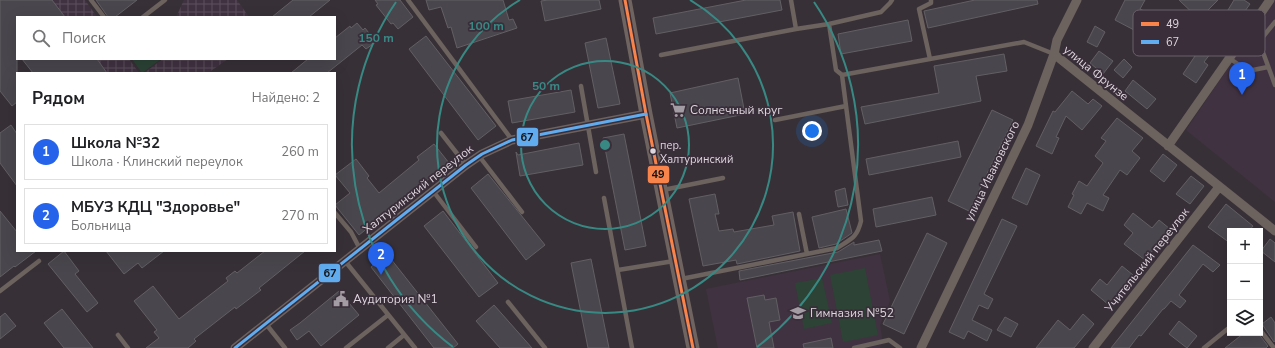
<!DOCTYPE html>
<html lang="ru">
<head>
<meta charset="utf-8">
<style>
	:root { --surface:#fff; --page:#f2f2f2; --text:#202124; --muted:#757577; --line:#e0e0e0; --accent:#2563eb }
	body { margin:0; font-family:"Nunito Sans",sans-serif; background:var(--page); color:var(--text) }
	.controls { position:absolute; right:12px; bottom:12px; display:grid; overflow:hidden; border-radius:0px; box-shadow:0 4px 16px #0002 }
	.controls button { width:36px; height:36px; display:grid; place-items:center; padding:0; border:0; border-bottom:1px solid var(--line); background:var(--surface); color:var(--text); font:20px sans-serif }
	.you { position:absolute; left:812px; top:131px; width:14px; height:14px; margin:-10px; border:3px solid #fff; border-radius:50%; background:#1a73e8; box-shadow:0 0 0 6px #1a73e833 }
	.badge { display:grid; place-items:center; width:26px; height:26px; border-radius:50%; background:var(--accent); color:#fff; font-size:13px; font-weight:700 }
	.pin { position:absolute; translate:-50% -33px; filter:drop-shadow(0 1px 2px #0008) }
	.pin::after { content:''; position:absolute; top:21px; width:14px; height:12px; background:inherit; clip-path:polygon(0 0,100% 0,50% 100%) }
	.list { margin:0; padding:0; list-style:none }
	h2 { display:flex; justify-content:space-between; align-items:center; height:52px; margin:0; padding:0 16px; font-size:17px }
	h2 small { font-size:13px; font-weight:400; color:var(--muted) }
	.list li { display:grid; grid-template-columns:26px 1fr auto; gap:12px; align-items:center; box-sizing:border-box; height:56px; margin:0 8px 8px; padding:0 8px; border:1px solid var(--line); border-radius:0px }
	.list b { display:block; font-size:15px; white-space:nowrap }
	.list p { margin:0; font-size:13px; white-space:nowrap; color:var(--muted) }
	.list em { font-size:13px; font-style:normal; color:var(--muted) }
	.icon { flex:none; width:22px; height:22px; fill:none; stroke:currentColor; stroke-width:2; stroke-linecap:round; stroke-linejoin:round }
	.map { position:relative; flex:none; width:1275px; height:348px; overflow:hidden }
	.search { position:absolute; background:var(--surface); box-shadow:0 4px 16px #0002; left:16px; top:16px; width:320px; height:44px; display:flex; align-items:center; gap:10px; box-sizing:border-box; padding:0 14px; border-radius:0px; color:var(--muted); font-size:15px }
	.panel { position:absolute; background:var(--surface); box-shadow:0 4px 16px #0002; left:16px; top:72px; width:320px; height:180px; border-radius:0px }
	.map>svg:first-child { display:block }
	.built { fill:#413241 }
	.industrial { fill:url(#industrial-grid) }
	.pitch { fill:#2c4336 }
	.building { fill:#49464d; stroke:#625f64 }
	.lines { fill:none; stroke-linecap:round; stroke-linejoin:round }
	.service { stroke:#6c625e; stroke-width:4.5 }
	.minor { stroke:#6c625e; stroke-width:9 }
	.secondary { stroke:#706460; stroke-width:13 }
	.bus-1-casing { stroke:#392e3a; stroke-width:6 }
	.bus-2-casing { stroke:#392e3a; stroke-width:6 }
	.bus-1 { stroke:#f8844c; stroke-width:3 }
	.bus-2 { stroke:#60acee; stroke-width:3 }
	.ring { fill:none; stroke:#388984; stroke-width:2 }
	.bus-dot { fill:#ded6de; stroke:#392e3a; stroke-width:1.5 }
	.labels { text-anchor:middle; dominant-baseline:central; stroke-width:3.5; stroke-linejoin:round; paint-order:stroke }
	.bus-label { font-size:11px; fill:#ded6de; stroke:#392e3a; text-anchor:start }
	.street-label { font-size:12px; fill:#ded6de; stroke:#392e3a }
	.poi-label { font-size:12px; fill:#ded6de; stroke:#392e3a; text-anchor:start }
	.key { fill:#392e3a; stroke:#6b606b; stroke-width:1 }
	.key-label { font-size:11px; fill:#ded6de }
	.centre { fill:#388984; stroke:#392e3a; stroke-width:2 }
	.ring-label { font-size:12px; text-anchor:middle; font-weight:bold; fill:#388984; stroke:#392e3a; stroke-width:3.5; stroke-linejoin:round; paint-order:stroke }
	.line-badge { stroke:#392e3a; stroke-width:1.5 }
	.pale-badge-label { font-size:11px; text-anchor:middle; font-weight:bold; fill:#111 }
</style>
</head>
<body>
<div class="map">
<svg width="1275" height="348" viewBox="0 0 1275 348">
	<defs>
		<pattern id="industrial-grid" width="8" height="8" patternUnits="userSpaceOnUse"><rect width="8" height="8" fill="#413241"/><path d="M0 4h8M4 0v8" fill="none" stroke="#5c4f5c"/></pattern>
	</defs>
	<rect width="100%" height="100%" fill="#373137"/>
	<path class="built" d="M1274,0H1275V202L1186,130Z
		M880,254L890,301L880,325L882,337L880,348H718L706,289Z"/>
	<path class="industrial" d="M27,0H85L97,17H40Z
		M184,0H237L249,17H176Z
		M71,59H129L139,73H81Z
		M163,59H228L208,73H144Z"/>
	<path class="pitch" d="M132,59H161L142,73Z
		M865,268L878,335L843,342L830,275Z
		M822,278L832,323L804,329L795,283Z"/>
	<path class="building" d="M0,0H52L65,17H17V102L12,106L0,91Z
		M96,0H137L115,17H108Z
		M293,0H330L309,17H272Z
		M375,0H400L413,17L398,29L393,23L391,24L376,5L378,4Z
		M426,0H503L509,20L513,19L517,28L457,48L451,27L448,28L441,7L429,10Z
		M548,0H599L601,9L545,21L541,1Z
		M746,0H780L782,10L656,34L653,18Z
		M975,0H1037L1038,4L928,28L924,11Z
		M1125,0H1145L1140,9L1146,12L1136,31L1115,20Z
		M1179,0H1218L1199,19Z
		M1234,0H1244L1250,4L1240,18L1228,10Z
		M908,20L912,41L841,54L838,34Z
		M1200,22L1216,35L1208,45L1214,49L1204,62L1208,65L1196,83L1183,74L1197,53L1184,43Z
		M357,23L363,30L365,28L376,42L366,49L362,45L327,73H291L308,59H335V38L350,26L351,28Z
		M1095,26L1105,32L1097,47L1087,42Z
		M426,36L496,126L478,140L409,49Z
		M606,38L620,104L598,108L585,43Z
		M1099,51L1113,61L1103,74L1090,63Z
		M1004,54L1007,71L976,76L981,101L865,124L861,107L939,93L934,66Z
		M22,59H97L107,73H33Z
		M1124,59L1132,67L1123,78L1114,70Z
		M738,78L745,114L677,128L670,93Z
		M1133,80L1156,99L1147,109L1125,91Z
		M571,90L575,112L512,123L508,101Z
		M1072,91L1088,104L1093,99L1102,106L1082,130L1066,116L1056,137L1059,138L1052,154L1036,146L1053,111L1055,112Z
		M992,110L1013,120L969,211L948,201Z
		M1117,118L1143,138L1132,151L1140,158L1127,175L1120,170L1103,195L1109,198L1103,211L1087,203L1081,214L1068,207L1074,195L1072,194L1079,181L1087,186L1103,163L1095,156L1106,141L1101,138Z
		M11,125L17,134V186L0,163V133Z
		M624,134L646,246L625,250L603,138Z
		M958,141L961,157L869,175L866,159Z
		M579,143L583,165L520,176L516,152L518,155Z
		M434,144L449,163L359,235L335,205L350,193L335,175L356,159L369,176L367,178L379,193L419,160L417,157Z
		M1163,154L1177,165L1164,182L1150,171Z
		M1026,168L1040,175L1027,205L1012,198Z
		M488,174L545,245L526,260L471,188Z
		M1191,176L1204,186L1190,204L1176,194Z
		M845,188L848,205L838,207L835,191Z
		M715,194L719,214H715L719,231L733,229L734,232L774,225L772,216L793,212L800,251L737,264L736,260L703,266L689,199Z
		M932,197L936,215L876,227L873,209Z
		M1226,204L1253,226L1249,231H1230V243L1208,227Z
		M846,209L852,233L836,244L819,248L812,217Z
		M0,211L17,232V251H36L15,267L14,266L0,277Z
		M443,211L498,283L479,297L424,226Z
		M1133,213L1152,228L1159,220L1170,229L1145,260L1124,244L1133,233L1124,225Z
		M1002,219L1017,226L984,294L993,299L988,309L979,305L972,320L992,330L987,341L968,331L964,339L949,332Z
		M927,233L947,243L904,334L883,324Z
		M1270,239L1275,243V262L1261,251Z
		M879,240L882,251L740,280L739,271L838,252L854,242V245Z
		M1193,245L1220,265L1213,272L1203,264L1179,295L1186,301L1180,308L1171,301L1164,309H1163L1141,336L1139,335L1129,348H1111Z
		M64,251L79,271L75,274L98,303L87,312L48,264Z
		M106,251H164L142,268L138,263L124,274Z
		M265,251H305L259,288L261,290L236,309L235,307L194,339L196,341L188,348H146L159,338L154,332L157,330L134,301L153,286L179,319L228,281L226,278L235,271L237,273Z
		M387,254L458,344L453,348H434L371,267Z
		M591,259L609,348H588L571,263Z
		M1122,266L1133,275L1109,305L1091,290L1100,279L1107,285Z
		M339,291L359,315L321,346L309,331L297,340L290,330L300,323Z
		M764,295L765,300L776,298L780,320L769,322L774,348H757L747,298Z
		M494,305L532,348H500L476,321Z
		M62,309L93,348H64L44,323Z
		M5,313L16,326L0,339V317Z
		M1083,314L1094,324L1074,348H1036L1058,320L1070,330Z
		M1005,317L1018,324L1011,337L997,330Z
		M1271,317L1275,323V341L1274,342L1262,324Z
		M1179,321L1197,336L1187,348L1169,334Z
		M1244,333H1258L1268,346L1266,348H1225Z
		M831,338L833,348H804L803,344Z"/>
	<g class="lines">
		<path class="service" d="M91,0L104,17
			M408,0L512,140
			M791,0L796,29
			M143,17L165,0
			M1275,22L1262,38L1261,47L1275,85
			M661,55L796,29L829,24L881,12L890,3L892,0
			M1229,58L1248,71L1268,67
			M930,59L919,9L931,3V0
			M842,75L1024,42L1054,54
			M581,86L596,172
			M775,120L846,106
			M441,133L466,165
			M479,156L522,212
			M663,190L723,178
			M433,191L476,247
			M604,198L632,348
			M335,213L351,232L360,249
			M799,214L807,254
			M345,261L415,348
			M618,270L674,261
			M681,279L837,248C851,239 857,238 861,221L842,75L836,70L829,24
			M0,291L39,261
			M508,302L545,348
			M266,324L285,348
			M1260,330L1274,348
			M118,335L128,348
			M346,348L388,315
			M388,348L404,335
			M854,348L889,340L900,348
			M1204,348L1230,327"/>
		<path class="minor" d="M1054,54L1275,231
			M1168,146L1270,0
			M235,348L466,165L482,154L512,140L646,114
			M921,348L1028,125L1054,54L1057,40L1077,0
			M1093,348L1219,187"/>
		<path class="secondary" d="M625,0L646,114L693,348"/>
		<defs>
			<path id="bus-1" d="M625,0L646,114L693,348"/>
			<path id="bus-2" d="M235,348L466,165L482,154L512,140L646,114"/>
		</defs>
		<use href="#bus-1" class="bus-1-casing"/>
		<use href="#bus-2" class="bus-2-casing"/>
		<use href="#bus-1" class="bus-1"/>
		<use href="#bus-2" class="bus-2"/>
	</g>
	<g class="ring">
		<circle cx="605" cy="145" r="84"/>
		<path d="M690 0A168 168 0 1 1 520 0"/>
		<path d="M453 347A253 253 0 0 1 396 2M814 2A253 253 0 0 1 757 347"/>
	</g>
	<defs>
		<symbol id="supermarket-bare" viewBox="-9 -9 18 18"><path d="M-6-5.5h2.5l.6 2H6L4.5 2H-2.5L-4.4-4H-6ZM-1.5 3.2a1.3 1.3 0 1 0 .1 0ZM3 3.2a1.3 1.3 0 1 0 .1 0Z" fill="#a49ca4" stroke="#392e3a" stroke-width="2.5" paint-order="stroke"/></symbol>
		<symbol id="civic-bare" viewBox="-9 -9 18 18"><path d="M-.6-6.5H3V-4.5H.6V-3L4-1V1h2V6H-6V1h2V-1L-.6-3ZM-1.2 2.5V6h2.4V2.5Z" fill="#a49ca4" stroke="#392e3a" stroke-width="2.5" paint-order="stroke"/></symbol>
		<symbol id="school-bare" viewBox="-9 -9 18 18"><path d="M0-5L7-2L0 1L-7-2ZM-4 1L0 2.5L4 1V4Q0 6-4 4Z" fill="#a49ca4" stroke="#392e3a" stroke-width="2.5" paint-order="stroke"/></symbol>
	</defs>
	<g fill-rule="evenodd">
		<use href="#supermarket-bare" x="667" y="99" width="22" height="22"/>
		<use href="#civic-bare" x="330" y="288" width="22" height="22"/>
		<use href="#school-bare" x="787" y="302" width="22" height="22"/>
	</g>
	<circle class="bus-dot" cx="653" cy="151" r="3.5"/>
	<g class="labels">
		<g class="bus-label">
			<text x="660" y="145">пер.<tspan x="660" dy="14">Халтуринский</tspan></text>
		</g>
		<g class="street-label">
			<text transform="translate(1096 73) rotate(39)">улица Фрунзе</text>
			<text transform="translate(992 171) rotate(-64)">улица Ивановского</text>
			<text transform="translate(418 189) rotate(-38)">Халтуринский переулок</text>
			<text transform="translate(1147 260) rotate(-52)">Учительский переулок</text>
		</g>
		<g class="poi-label">
			<text x="690" y="110">Солнечный круг</text>
			<text x="353" y="299">Аудитория №1</text>
			<text x="810" y="313">Гимназия №52</text>
		</g>
	</g>
	<rect x="1133" y="10" width="132" height="46" rx="6" class="key"/>
	<rect x="1141" y="22" width="18" height="4" fill="#f8844c"/>
	<rect x="1141" y="40" width="18" height="4" fill="#60acee"/>
	<g class="key-label">
		<text x="1166" y="28">49</text>
		<text x="1166" y="46">67</text>
	</g>
	<circle cx="605" cy="145" r="6" class="centre"/>
	<g class="ring-label">
		<text x="486" y="30">100 m</text>
		<text x="376" y="42">150 m</text>
		<text x="546" y="90">50 m</text>
	</g>
	<g class="line-badge">
		<rect x="516" y="127" width="23" height="20" rx="4" fill="#60acee"/>
		<rect x="647" y="165" width="23" height="19" rx="4" fill="#f8844c"/>
		<rect x="318" y="263" width="23" height="20" rx="4" fill="#60acee"/>
	</g>
	<g class="pale-badge-label">
		<text x="527" y="141">67</text>
		<text x="658" y="178">49</text>
		<text x="330" y="277">67</text>
	</g>
</svg>
<div class="controls">
<button>+</button>
<button>−</button>
<button><svg class="icon" aria-label="layers" viewBox="0 0 24 24"><path d="M12 4l9 5-9 5-9-5zM3 14l9 5 9-5"/></svg></button>
</div>
<div class="you"></div>
<div class="pin badge" style="left:1242px;top:95px">1</div>
<div class="pin badge" style="left:381px;top:275px">2</div>
<div class="search"><svg class="icon" aria-label="search" viewBox="0 0 24 24"><circle cx="10" cy="10" r="6"/><path d="M15 15l6 6"/></svg>Поиск</div>
<section class="panel">
<h2>Рядом<small>Найдено: 2</small></h2>
<ul class="list">
<li><span class="badge">1</span><div><b>Школа №32</b><p>Школа · Клинский переулок</p></div><em>260 m</em></li>
<li><span class="badge">2</span><div><b>МБУЗ КДЦ &quot;Здоровье&quot;</b><p>Больница</p></div><em>270 m</em></li>
</ul>
</section>
</div>
</body>
</html>
